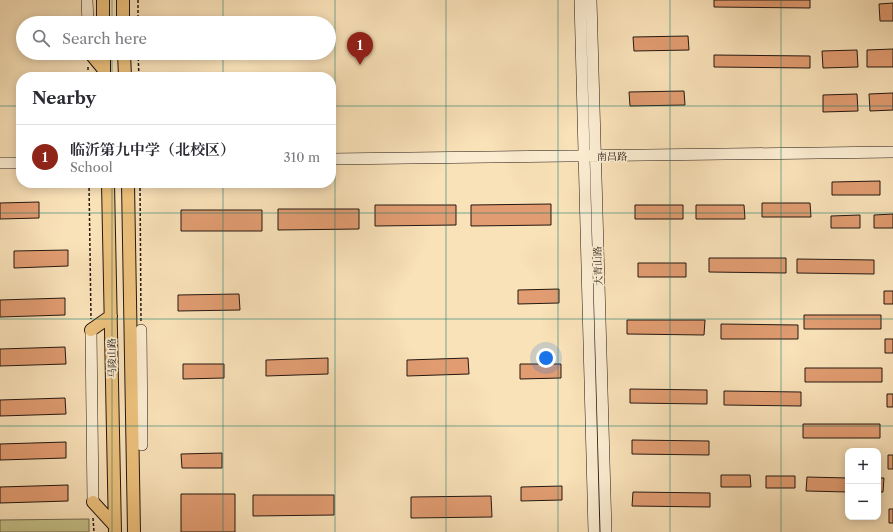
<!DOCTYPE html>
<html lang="en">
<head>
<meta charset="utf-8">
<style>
	:root { --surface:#fff; --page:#f7f7f7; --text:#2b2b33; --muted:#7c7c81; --line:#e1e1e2; --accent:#8f2418 }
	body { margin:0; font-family:"Libre Caslon Text","Noto Serif SC",serif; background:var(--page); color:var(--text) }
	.controls { position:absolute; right:12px; bottom:12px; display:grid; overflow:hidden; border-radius:8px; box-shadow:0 2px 10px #0003 }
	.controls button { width:36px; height:36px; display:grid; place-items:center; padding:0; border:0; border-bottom:1px solid var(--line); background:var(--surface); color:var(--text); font:20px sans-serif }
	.you { position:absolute; left:546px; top:358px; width:14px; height:14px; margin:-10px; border:3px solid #fff; border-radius:50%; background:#1a73e8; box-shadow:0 0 0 6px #1a73e833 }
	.badge { display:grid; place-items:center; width:26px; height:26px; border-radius:50%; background:var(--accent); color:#fff; font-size:13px; font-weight:700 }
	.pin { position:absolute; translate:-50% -33px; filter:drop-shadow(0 1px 2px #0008) }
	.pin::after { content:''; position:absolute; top:21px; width:14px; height:12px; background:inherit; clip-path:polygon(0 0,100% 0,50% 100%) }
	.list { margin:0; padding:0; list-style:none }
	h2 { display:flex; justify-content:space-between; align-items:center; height:52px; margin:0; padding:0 16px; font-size:17px }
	h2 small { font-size:13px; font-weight:400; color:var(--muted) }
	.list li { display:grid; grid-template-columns:26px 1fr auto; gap:12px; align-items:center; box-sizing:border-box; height:64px; padding:0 16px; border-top:1px solid var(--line) }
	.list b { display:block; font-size:15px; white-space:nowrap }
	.list p { margin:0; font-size:13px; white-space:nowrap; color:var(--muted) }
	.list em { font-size:13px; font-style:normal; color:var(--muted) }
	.icon { flex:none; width:22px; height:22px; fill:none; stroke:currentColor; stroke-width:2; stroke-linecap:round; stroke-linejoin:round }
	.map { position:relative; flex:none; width:893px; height:532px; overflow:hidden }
	.search { position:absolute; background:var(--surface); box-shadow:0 2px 10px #0003; left:16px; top:16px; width:320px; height:44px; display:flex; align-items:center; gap:10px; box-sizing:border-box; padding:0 14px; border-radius:22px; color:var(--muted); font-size:15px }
	.panel { position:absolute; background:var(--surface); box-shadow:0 2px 10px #0003; left:16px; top:72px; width:320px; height:116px; border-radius:16px }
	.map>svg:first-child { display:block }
	.green { fill:#c5c18a; stroke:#746c4e }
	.building { fill:#e19c71; stroke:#241811 }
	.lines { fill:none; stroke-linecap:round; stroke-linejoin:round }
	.secondary-casing { stroke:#241811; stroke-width:12 }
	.primary-casing { stroke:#241811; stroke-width:14 }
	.path { stroke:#241811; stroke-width:1.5; stroke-dasharray:3 2; stroke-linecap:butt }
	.secondary { stroke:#fbecd1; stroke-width:11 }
	.primary { stroke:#ecc07c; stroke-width:12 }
	.grid { fill:none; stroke:#0f766e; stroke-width:1; stroke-opacity:0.55 }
	.labels { text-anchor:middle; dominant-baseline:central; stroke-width:3.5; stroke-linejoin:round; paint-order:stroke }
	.street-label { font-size:10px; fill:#241811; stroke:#fbecd1 }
</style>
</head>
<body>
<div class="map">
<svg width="893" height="532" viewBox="0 0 893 532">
	<rect width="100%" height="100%" fill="#f9e1b8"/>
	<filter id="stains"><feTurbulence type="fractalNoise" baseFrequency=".005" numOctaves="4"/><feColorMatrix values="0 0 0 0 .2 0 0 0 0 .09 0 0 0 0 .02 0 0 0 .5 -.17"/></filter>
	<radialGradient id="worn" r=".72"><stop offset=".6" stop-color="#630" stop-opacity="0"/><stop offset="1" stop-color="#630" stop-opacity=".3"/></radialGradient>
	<path class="green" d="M89,519V532H0V520Z"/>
	<path class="building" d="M714,0H810V8L714,7Z
		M893,3V21H880L879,4Z
		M688,36L689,50L634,51L633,37Z
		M893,49V67H867V50Z
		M857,50L858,67L823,68L822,51Z
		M714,55L810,56V68L714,67Z
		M684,91L685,105L630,106L629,92Z
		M893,93V110L870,111L869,94Z
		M857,94L858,111L823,112V95Z
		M880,181V195H832V182Z
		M39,202V218L0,219V203Z
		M762,203H810L811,217H762Z
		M551,204V225L471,226V205Z
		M375,205H456V225L375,226Z
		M635,205H683V219H635Z
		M696,205H744L745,219H696Z
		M278,209H359V229L278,230Z
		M181,210H262V231H181Z
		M893,214V228H874V215Z
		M860,215V228H831V216Z
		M68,250V266L14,268V251Z
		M709,258H786V273L709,272Z
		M797,259L874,260V274L797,273Z
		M638,263H686V277H638Z
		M559,289V303L518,304V290Z
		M884,291H893V304H884Z
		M239,294L240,310L178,311V295Z
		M65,298V315L0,317V300Z
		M804,315H881V329H804Z
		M627,320H705L704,335L627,334Z
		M721,324L798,325V339H721Z
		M885,339H893V353H885Z
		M65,347L66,364L0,366V349Z
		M328,358V374L266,376V360Z
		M468,358L469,374L407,376V360Z
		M183,364H224V378L183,379Z
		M520,364H561V378L520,379Z
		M805,368H882V382H805Z
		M630,389L707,390V404L630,403Z
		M724,391L801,392V406L724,405Z
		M887,394H893V407H887Z
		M65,398L66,414L0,416V400Z
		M803,424H880V438H803Z
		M632,440L709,441V455L632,454Z
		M66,442V458L0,460V444Z
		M222,453V468H182L181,454Z
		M888,455H893V469H888Z
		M721,475H750L751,487H721Z
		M766,476H795V488H766Z
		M807,477L848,478V492L806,491Z
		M878,478H884L883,492H878Z
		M68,485V501L0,503V487Z
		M562,486V500L521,501V487Z
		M633,492L710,493V507L632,506Z
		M181,494H235V532H181Z
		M253,495H334V515L253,516Z
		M491,496L492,517L411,518V497Z
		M889,509H893V523H889Z"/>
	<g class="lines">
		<defs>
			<path id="secondary" d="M87,0L88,23
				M580,0L594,532
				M591,0L606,532
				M331,159L893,152
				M0,163H21
				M91,330L93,502
				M141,330L142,445"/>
			<path id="primary" d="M103,0V23
				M123,0V23
				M90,53L104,70
				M104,53V77
				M124,53L125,77
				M108,183L115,532
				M128,183L134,532
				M91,330L111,316
				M93,502L115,526"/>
		</defs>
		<use href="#secondary" class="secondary-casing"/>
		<use href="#primary" class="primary-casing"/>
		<path class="path" d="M138,0V23
			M138,53L139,77
			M88,67V77
			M89,183L91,319
			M140,183L141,322
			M93,518L94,532"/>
		<use href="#secondary" class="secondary"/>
		<use href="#primary" class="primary"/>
	</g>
	<path class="grid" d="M112,0V23M223,0V23M335,0V532M446,0V532M558,0V532M670,0V532M781,0V532M112,53V77M223,53V77M0,106H21M331,106H893M112,183V532M223,183V532M0,213H893M0,319H893M0,426H893"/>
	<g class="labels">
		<g class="street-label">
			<text x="612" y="156">南昌路</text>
			<text transform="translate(598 266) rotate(-92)">大青山路</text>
			<text transform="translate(112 358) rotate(-91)">马陵山路</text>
		</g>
	</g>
	<rect width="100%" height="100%" filter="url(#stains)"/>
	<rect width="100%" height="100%" fill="url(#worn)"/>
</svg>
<div class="controls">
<button>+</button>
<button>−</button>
</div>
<div class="you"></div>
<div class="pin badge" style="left:360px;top:65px">1</div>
<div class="search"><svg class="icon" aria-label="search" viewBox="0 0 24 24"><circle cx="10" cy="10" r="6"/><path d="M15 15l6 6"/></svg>Search here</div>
<section class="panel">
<h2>Nearby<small></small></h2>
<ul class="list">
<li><span class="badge">1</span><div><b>临沂第九中学（北校区）</b><p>School</p></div><em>310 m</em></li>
</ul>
</section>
</div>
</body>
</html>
